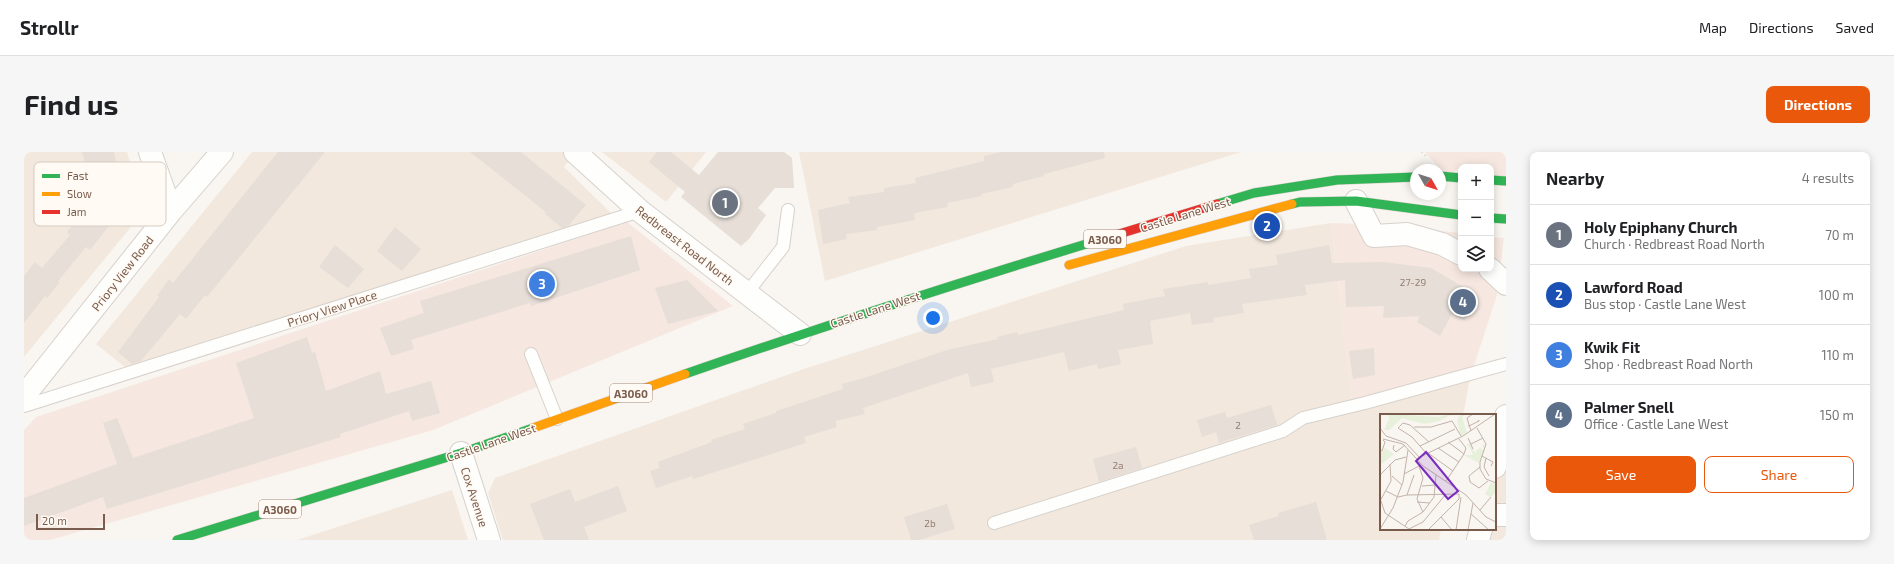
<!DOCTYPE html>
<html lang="en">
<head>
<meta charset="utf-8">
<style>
	:root { --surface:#fff; --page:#f6f6f6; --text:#202124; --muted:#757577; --line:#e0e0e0; --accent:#ea580c }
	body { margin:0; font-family:"Exo 2",sans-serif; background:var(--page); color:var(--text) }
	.controls { position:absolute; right:12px; top:12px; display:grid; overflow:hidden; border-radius:8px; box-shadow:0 2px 10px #0003 }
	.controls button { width:36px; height:36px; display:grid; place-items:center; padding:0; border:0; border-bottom:1px solid var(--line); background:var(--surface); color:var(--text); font:20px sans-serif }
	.compass { position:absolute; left:1386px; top:12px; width:36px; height:36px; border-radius:50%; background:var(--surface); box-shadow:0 2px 10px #0003; rotate:129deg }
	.scale { position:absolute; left:12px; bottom:10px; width:69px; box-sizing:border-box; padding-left:4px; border:2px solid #7a5c4d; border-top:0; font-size:11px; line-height:14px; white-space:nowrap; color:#7a5c4d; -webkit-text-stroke:3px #fffaf3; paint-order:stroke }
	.you { position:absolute; left:909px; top:166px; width:14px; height:14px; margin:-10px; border:3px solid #fff; border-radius:50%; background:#1a73e8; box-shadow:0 0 0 6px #1a73e833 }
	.badge { display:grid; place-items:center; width:26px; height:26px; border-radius:50%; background:var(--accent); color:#fff; font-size:13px; font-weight:700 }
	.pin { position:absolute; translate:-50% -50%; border:2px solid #fff; box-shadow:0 1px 4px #0006 }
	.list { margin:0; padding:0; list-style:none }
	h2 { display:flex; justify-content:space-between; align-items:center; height:52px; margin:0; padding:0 16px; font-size:17px }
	h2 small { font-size:13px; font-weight:400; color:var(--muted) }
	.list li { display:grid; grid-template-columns:26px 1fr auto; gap:12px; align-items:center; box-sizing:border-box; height:60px; padding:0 16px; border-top:1px solid var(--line) }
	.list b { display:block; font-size:15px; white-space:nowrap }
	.list p { margin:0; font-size:13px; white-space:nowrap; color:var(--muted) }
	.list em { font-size:13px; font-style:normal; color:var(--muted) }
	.actions { display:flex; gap:8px; padding:12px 16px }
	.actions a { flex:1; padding:9px 0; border:1px solid var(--accent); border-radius:8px; text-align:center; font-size:14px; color:var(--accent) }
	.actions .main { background:var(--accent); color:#fff }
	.icon { flex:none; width:22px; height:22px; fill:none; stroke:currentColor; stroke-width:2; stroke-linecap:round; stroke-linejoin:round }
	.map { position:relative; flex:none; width:1482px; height:388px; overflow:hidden; border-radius:8px }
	header { display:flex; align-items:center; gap:24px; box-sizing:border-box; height:56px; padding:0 20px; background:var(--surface); border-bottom:1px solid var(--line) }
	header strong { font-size:19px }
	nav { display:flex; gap:22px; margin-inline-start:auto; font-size:14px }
	.intro { display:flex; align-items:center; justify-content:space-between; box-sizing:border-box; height:96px; padding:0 24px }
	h1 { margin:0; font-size:28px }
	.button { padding:10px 18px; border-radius:8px; background:var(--accent); color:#fff; font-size:14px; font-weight:700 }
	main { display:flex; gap:24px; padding:0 24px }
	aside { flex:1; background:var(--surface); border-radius:8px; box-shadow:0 2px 10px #0003 }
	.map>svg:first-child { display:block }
	.residential { fill:#f2e8de }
	.commercial { fill:#f6e8e1 }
	.building { fill:#e6ded7 }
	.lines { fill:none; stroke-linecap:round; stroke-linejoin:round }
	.lane-casing { stroke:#d7d1cb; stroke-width:14 }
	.street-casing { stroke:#d7d1cb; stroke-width:24 }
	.fast-casing { stroke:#dad1cc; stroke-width:10 }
	.slow-casing { stroke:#dad1cc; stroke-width:10 }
	.jam-casing { stroke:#dad1cc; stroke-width:10 }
	.path { stroke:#dcd5d0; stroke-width:2.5; stroke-dasharray:1 3; stroke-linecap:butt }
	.lane { stroke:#fefefd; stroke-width:12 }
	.street { stroke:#fefefd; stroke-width:22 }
	.fast { stroke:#30b455; stroke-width:9 }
	.slow { stroke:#ff9f0a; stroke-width:9 }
	.jam { stroke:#e5322d; stroke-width:9 }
	.labels { text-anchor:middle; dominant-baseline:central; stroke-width:3; stroke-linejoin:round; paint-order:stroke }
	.number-label { font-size:10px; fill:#977e72 }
	.shield { fill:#fffaf3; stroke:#a28b7f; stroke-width:1 }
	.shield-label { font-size:11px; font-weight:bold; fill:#7a5c4d }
	.street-label { font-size:12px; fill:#7a5c4d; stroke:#fffaf3 }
	.inset-road { fill:none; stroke:#c2b3aa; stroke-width:1 }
	.view { fill:#7b2cbf; fill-opacity:0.15; stroke:#7b2cbf; stroke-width:2 }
	.inset-edge { fill:none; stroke:#7a5c4d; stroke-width:2 }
	.key { fill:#fffaf3; stroke:#d7cbc1; stroke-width:1 }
	.key-label { font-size:11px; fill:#7a5c4d }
</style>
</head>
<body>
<header>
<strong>Strollr</strong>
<nav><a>Map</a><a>Directions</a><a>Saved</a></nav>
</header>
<div class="intro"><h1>Find us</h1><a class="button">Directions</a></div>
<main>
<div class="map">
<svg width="1482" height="388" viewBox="0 0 1482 388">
	<rect width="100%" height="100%" fill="#f9f5f0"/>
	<path class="residential" d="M0,0H103L120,59L0,205Z
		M228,0H552L540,15L591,65L106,219L72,192Z
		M578,0H682L642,50Z
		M775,0H1217L801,129Z
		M1307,71L1329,259L1446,226L1439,263H1357V377H1417L1415,388H479L464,341L471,326L780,217L1162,94Z
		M1482,264V388H1454L1457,377H1471V314Z
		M428,338L444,388H273Z"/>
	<path class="commercial" d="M1401,0H1482V29L1467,28V15H1437L1422,24Z
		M603,70L709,154L409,278L26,388H0V278L12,265Z
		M1307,71L1365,73L1437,81V117H1467V85L1480,86L1473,143L1446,226L1329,259Z"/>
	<path class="building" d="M58,0H90L95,23L64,32L59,11L61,10Z
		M254,0H301L183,145L181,143L162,167L156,162L117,209L108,212L94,200L135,145L133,144L145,127L149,131Z
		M446,0H497L562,53L544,74L538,76L521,62L522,60Z
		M633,0H647L675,23L694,0H760L768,6L770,36H751L734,56L742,63L725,87L717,94L657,45L661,40L625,10Z
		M978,0H1080L1081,6L1020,22V24L989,32V35L957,42L958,44L923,51L924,55L890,61L891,68L853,75V78L822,82L823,87L799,92L794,58L826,51L824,45L860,40V36L892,31L891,26L960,9V4Z
		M73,36L98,57L66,98L62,95L34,129L36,130L23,146L21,144L0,171V124L11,110L18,116L46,83L43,80L63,55L60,52Z
		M371,75L397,97L378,119L353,99Z
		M607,84L616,118L507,154L506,151L387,188L390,197L367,204L356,176L400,161L396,149Z
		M311,93L340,117L324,136L295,115Z
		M1305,93L1308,111L1360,110L1407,116L1441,136L1445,143L1441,169L1428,162L1416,184L1393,170L1396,164L1359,166L1360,154L1322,155L1321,128L1281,133L1283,143L1218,152L1220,161L1189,166L1190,170L1168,173L1166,161L1126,169L1129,192L1094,198L1097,212L1074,217L1073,212L1045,219L1040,200L967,217L970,230L947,235L944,221L839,256L841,262L811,269L813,275L780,285L782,291L669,327L668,324L632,336L626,319L636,316L634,310L688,290L687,288L721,277L719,272L752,261V259L819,237L818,232L837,227L923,198L974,187L973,185L993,180L994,183L1100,158L1099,152L1141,144L1139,137L1184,130V133L1227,126L1225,117L1254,113L1252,103Z
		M663,128L694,159L644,172L631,136Z
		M283,185L288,201L291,200L302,239L356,219L362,242L407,229L416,261L388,269L385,259L316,282L317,285L83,357L79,345L0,374V346L93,312L79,271L93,266L109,306L230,266L212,211Z
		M1350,196L1351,223L1329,227L1325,199Z
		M1247,253L1253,273L1195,291L1192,280L1178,285L1173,268L1201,260L1203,266Z
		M1112,295L1118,316L1075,330L1069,307Z
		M594,334L603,359L560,375L565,388H520L506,352L546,337L551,350Z
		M1292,350L1303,388H1230L1225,373L1255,364L1254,361Z
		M923,352L931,377L895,388H887L880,365Z"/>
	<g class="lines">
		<defs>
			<path id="lane" d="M723,141L759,95L764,58
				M507,202L533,267
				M0,254L616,59
				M970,371L1259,279L1279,266L1341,251L1482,212"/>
			<path id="street" d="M126,0L147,59
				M551,0L616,59L776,182
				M1332,49L1350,84L1383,82L1418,92L1437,102
				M1466,117L1482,132
				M0,244L147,59L198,0
				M437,301L465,388
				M1471,315L1482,264
				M1471,363H1482
				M1454,388L1457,377"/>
			<path id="fast" d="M1416,24L1437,26
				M1467,28L1482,29
				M1193,52L1230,41L1313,28L1392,25
				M1268,52L1276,50L1332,49L1437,63
				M1467,66L1482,67
				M661,222C797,175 934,131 1072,89
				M153,388L437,301L509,276"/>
			<path id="slow" d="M1045,113L1268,52
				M509,276L661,222"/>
			<path id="jam" d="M1072,89L1193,52"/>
		</defs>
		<use href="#lane" class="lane-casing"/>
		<use href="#street" class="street-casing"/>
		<use href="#fast" class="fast-casing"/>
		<use href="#slow" class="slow-casing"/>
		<use href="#jam" class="jam-casing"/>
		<path class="path" d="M1398,0L1402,4"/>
		<use href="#lane" class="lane"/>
		<use href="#street" class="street"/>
		<use href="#fast" class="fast"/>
		<use href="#slow" class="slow"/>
		<use href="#jam" class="jam"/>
	</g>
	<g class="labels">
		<g class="number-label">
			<text x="1389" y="130">27-29</text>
			<text x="1214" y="273">2</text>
			<text x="1094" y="313">2a</text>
			<text x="906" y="371">2b</text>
		</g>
		<g class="shield">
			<rect x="1060" y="78" width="42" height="18" rx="3"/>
			<rect x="586" y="232" width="42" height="18" rx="3"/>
			<rect x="235" y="348" width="42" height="18" rx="3"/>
		</g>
		<g class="shield-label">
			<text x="1081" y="87">A3060</text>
			<text x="607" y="241">A3060</text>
			<text x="256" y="357">A3060</text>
		</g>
		<g class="street-label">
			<text transform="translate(1161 62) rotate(-17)">Castle Lane West</text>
			<text transform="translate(661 93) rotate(38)">Redbreast Road North</text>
			<text transform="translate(98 121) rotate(-52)">Priory View Road</text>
			<text transform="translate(308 156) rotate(-18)">Priory View Place</text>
			<text transform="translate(851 157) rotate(-18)">Castle Lane West</text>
			<text transform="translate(467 290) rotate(-19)">Castle Lane West</text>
			<text transform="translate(451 345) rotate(72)">Cox Avenue</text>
		</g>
	</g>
	<g transform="translate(1356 262)">
		<rect width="116" height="116" fill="#f9f5f0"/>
		<path d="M8,0L58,3L72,0L59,7L45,10L22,4L9,16H4L9,5ZM82,0H86L82,3L87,19L81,22L77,6ZM90,29L95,39L100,33L102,36L104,35L102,31L104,30L105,34L99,49L84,41H93L89,32L86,31ZM5,34L14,40L0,51V40ZM111,69L116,70V78L110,83L105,80Z" fill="#e7f0db"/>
		<path class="inset-road" d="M88,12L91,11L99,7V6L97,8M34,13H51L72,7L81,22M0,14L6,22L26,29L39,43M97,14L106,30L100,48V55L106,65L116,69M91,17L87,4L93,0M88,24L93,35M3,25L23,30L43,52L86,81L106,103L116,108M79,25L86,34L84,40M91,30L103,24M14,31L13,35L16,38L25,31M40,32L75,15M58,34L79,48M0,36L2,37L5,28L3,26M46,39L32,23L18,14L23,9L30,11L49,28M48,39L73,57M102,42L113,48L111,52M106,44L104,53L109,62M36,45L83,22L115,0M100,53L89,62L90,68L99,74L108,67M24,60L39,52L43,64L37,85L43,98M0,61L15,46L26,43M12,62L22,71M66,67L84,40L68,28M42,72L56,71M6,77L18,83M27,81L79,80V85M18,83L27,81L34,61M0,87L11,67L10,50M1,87L5,99L29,115M37,88L50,89M100,96L111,83M91,100L109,116M61,103L72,116M25,112L28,107L43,98L54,83L56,61M0,115L13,94L23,68L28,36M29,115L43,108L66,80M48,116L79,85M76,116L81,83M88,116L93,89"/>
		<path class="view" d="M46,38L78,77L68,85L36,47Z"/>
		<rect width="116" height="116" class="inset-edge"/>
	</g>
	<rect x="10" y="10" width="132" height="64" rx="6" class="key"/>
	<rect x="18" y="22" width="18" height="4" fill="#30b455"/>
	<rect x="18" y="40" width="18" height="4" fill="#ff9f0a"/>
	<rect x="18" y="58" width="18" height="4" fill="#e5322d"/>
	<g class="key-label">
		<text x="43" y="28">Fast</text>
		<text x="43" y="46">Slow</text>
		<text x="43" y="64">Jam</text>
	</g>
</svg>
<div class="controls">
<button>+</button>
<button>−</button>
<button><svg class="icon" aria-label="layers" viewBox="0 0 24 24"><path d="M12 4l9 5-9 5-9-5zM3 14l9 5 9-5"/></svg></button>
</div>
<svg class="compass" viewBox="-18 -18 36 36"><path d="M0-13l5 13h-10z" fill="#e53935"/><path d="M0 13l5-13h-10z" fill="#757577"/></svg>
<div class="scale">20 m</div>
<div class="you"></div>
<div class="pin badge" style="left:701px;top:51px;background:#6b7280">1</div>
<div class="pin badge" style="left:1243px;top:74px;background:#1a4fb4">2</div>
<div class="pin badge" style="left:518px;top:132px;background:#3f7fe0">3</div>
<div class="pin badge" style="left:1439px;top:150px;background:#5c6f8a">4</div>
</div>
<aside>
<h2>Nearby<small>4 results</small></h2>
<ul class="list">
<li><span class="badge" style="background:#6b7280">1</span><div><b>Holy Epiphany Church</b><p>Church · Redbreast Road North</p></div><em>70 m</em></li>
<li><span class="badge" style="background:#1a4fb4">2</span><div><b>Lawford Road</b><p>Bus stop · Castle Lane West</p></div><em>100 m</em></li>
<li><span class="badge" style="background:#3f7fe0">3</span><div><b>Kwik Fit</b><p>Shop · Redbreast Road North</p></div><em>110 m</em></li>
<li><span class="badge" style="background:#5c6f8a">4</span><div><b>Palmer Snell</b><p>Office · Castle Lane West</p></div><em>150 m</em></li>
</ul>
<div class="actions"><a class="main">Save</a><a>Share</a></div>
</aside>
</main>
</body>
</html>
